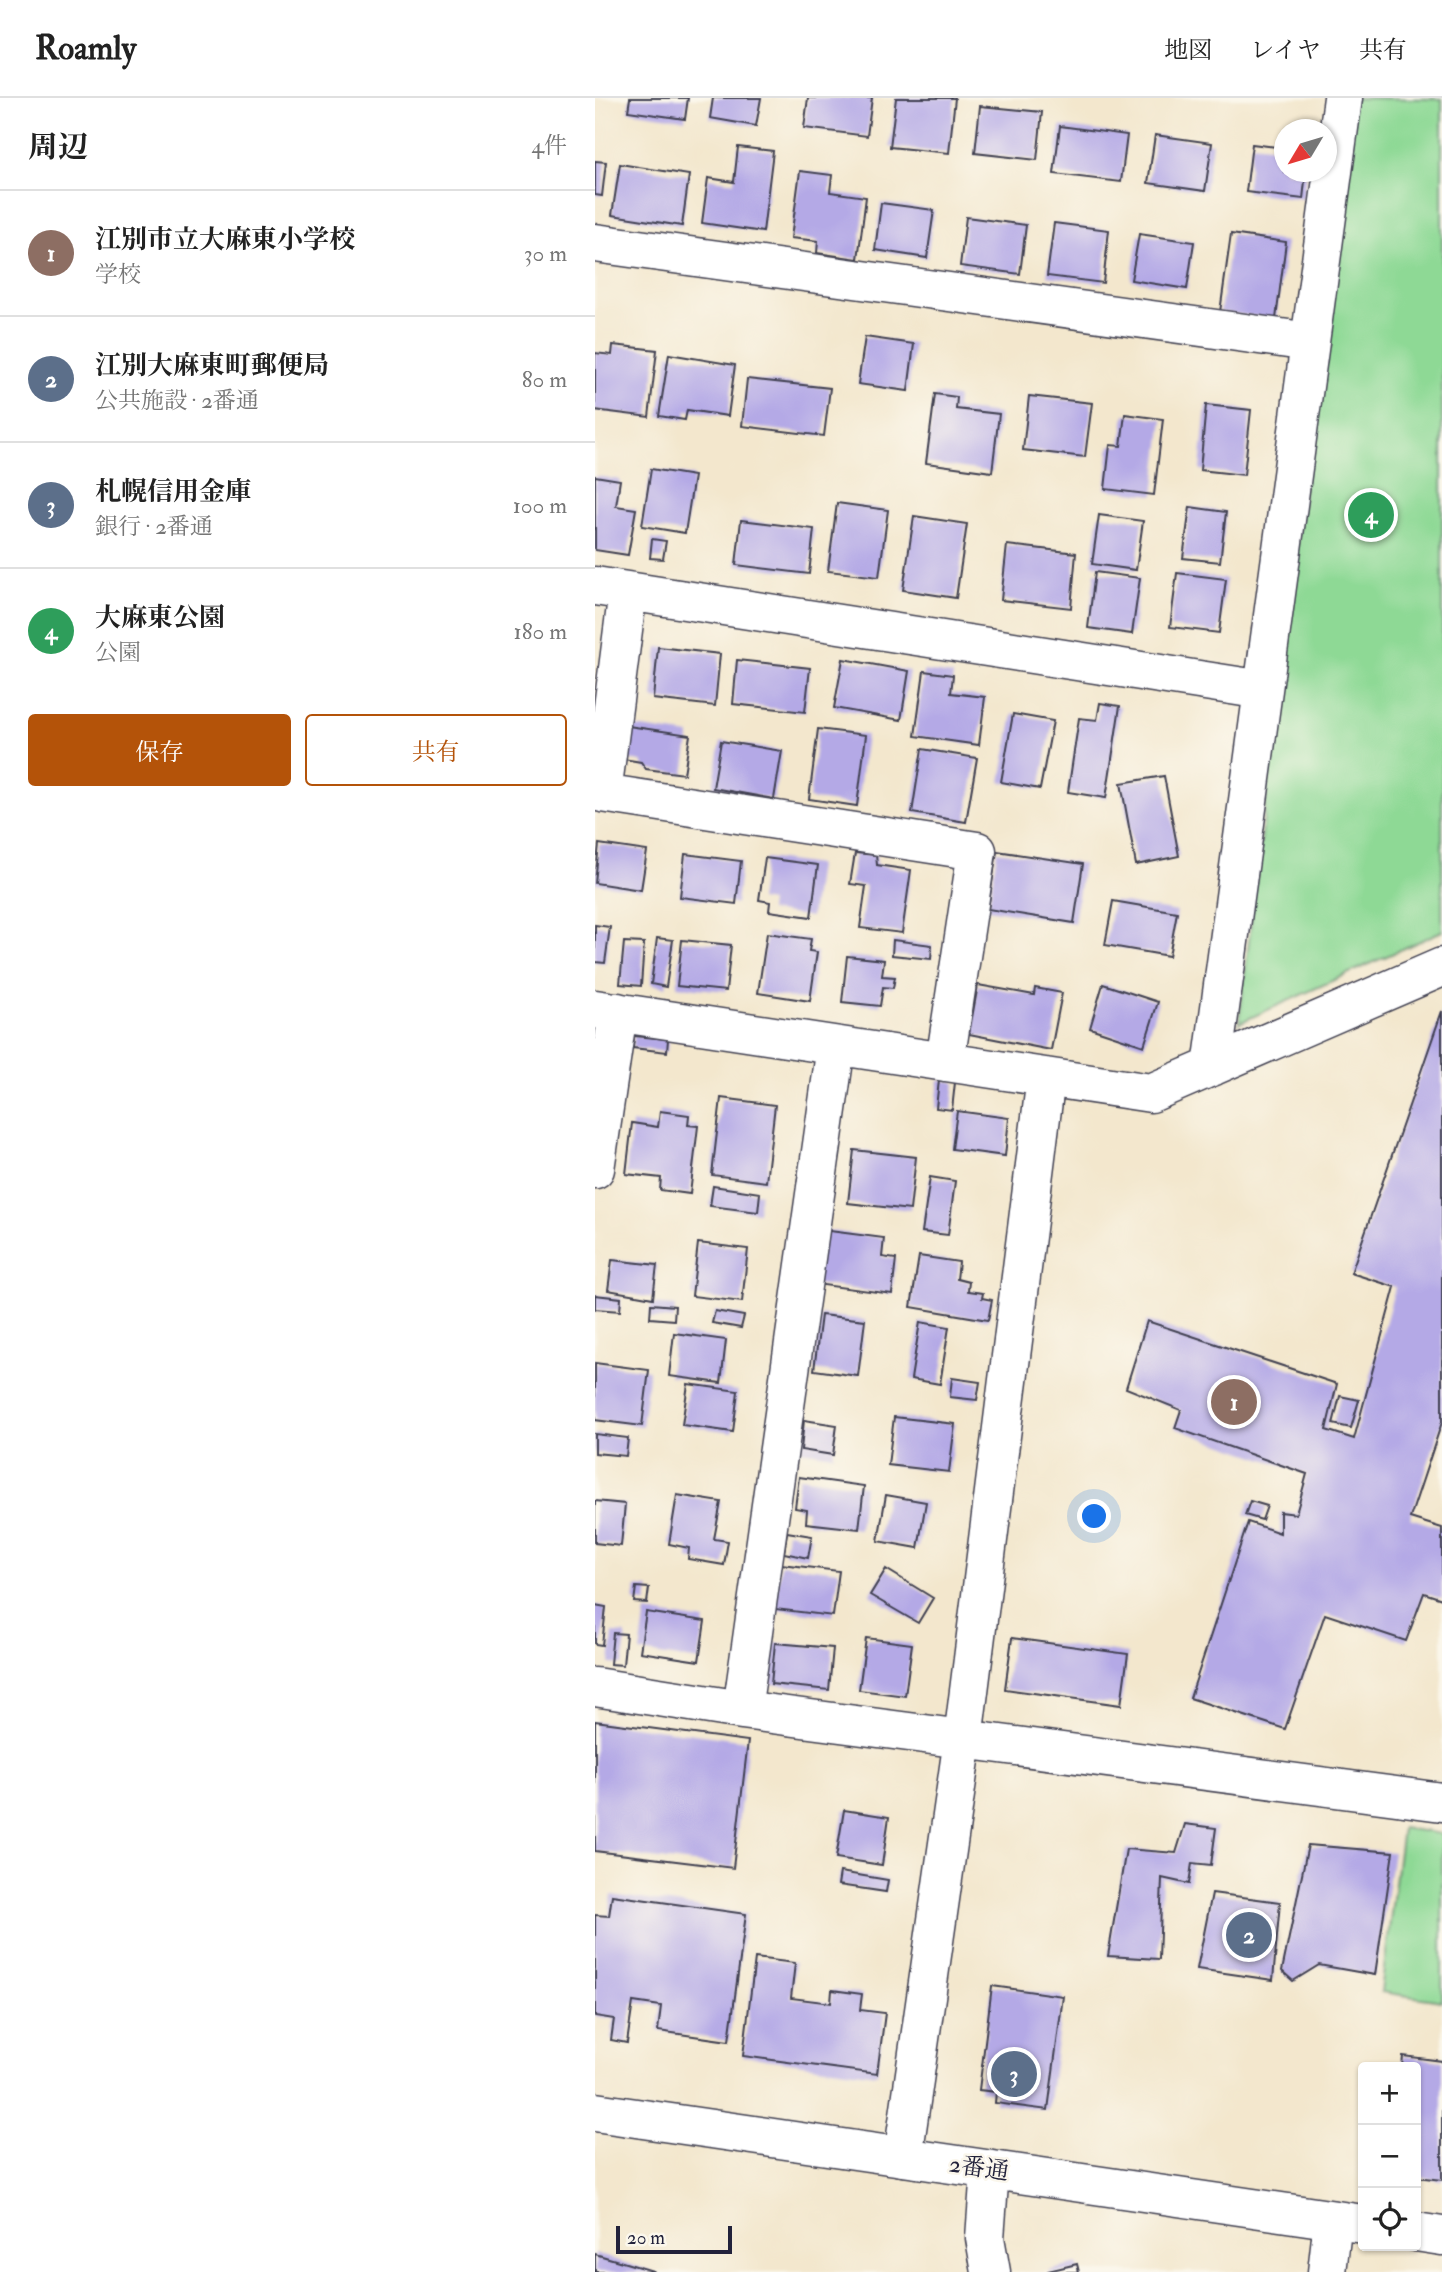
<!DOCTYPE html>
<html lang="ja">
<head>
<meta charset="utf-8">
<style>
	:root { --surface:#fff; --page:#f2f2f2; --text:#222; --muted:#767676; --line:#e0e0e0; --accent:#b45309 }
	body { margin:0; font-family:"IM FELL Double Pica","Noto Serif JP",serif; background:var(--page); color:var(--text) }
	.controls { position:absolute; right:21px; bottom:21px; display:grid; overflow:hidden; border-radius:7px; box-shadow:0 2px 5px #0004 }
	.controls button { width:63px; height:63px; display:grid; place-items:center; padding:0; border:0; border-bottom:2px solid var(--line); background:var(--surface); color:var(--text); font:35px sans-serif }
	.compass { position:absolute; left:679px; top:21px; width:63px; height:63px; border-radius:50%; background:var(--surface); box-shadow:0 2px 5px #0004; rotate:232deg }
	.scale { position:absolute; left:21px; bottom:18px; width:116px; box-sizing:border-box; padding-left:7px; border:4px solid #22223b; border-top:0; font-size:19px; line-height:24px; white-space:nowrap; color:#22223b; -webkit-text-stroke:5px #fbf7ec; paint-order:stroke }
	.you { position:absolute; left:500px; top:1419px; width:24px; height:24px; margin:-18px; border:5px solid #fff; border-radius:50%; background:#1a73e8; box-shadow:0 0 0 10px #1a73e833 }
	.badge { display:grid; place-items:center; width:46px; height:46px; border-radius:50%; background:var(--accent); color:#fff; font-size:23px; font-weight:700 }
	.pin { position:absolute; translate:-50% -50%; border:4px solid #fff; box-shadow:0 2px 7px #0006 }
	.list { margin:0; padding:0; list-style:none }
	h2 { display:flex; justify-content:space-between; align-items:center; height:91px; margin:0; padding:0 28px; font-size:30px }
	h2 small { font-size:23px; font-weight:400; color:var(--muted) }
	.list li { display:grid; grid-template-columns:46px 1fr auto; gap:21px; align-items:center; box-sizing:border-box; height:126px; padding:0 28px; border-top:2px solid var(--line) }
	.list b { display:block; font-size:26px; white-space:nowrap }
	.list p { margin:0; font-size:23px; white-space:nowrap; color:var(--muted) }
	.list em { font-size:23px; font-style:normal; color:var(--muted) }
	.actions { display:flex; gap:14px; padding:21px 28px }
	.actions a { flex:1; padding:16px 0; border:2px solid var(--accent); border-radius:7px; text-align:center; font-size:24px; color:var(--accent) }
	.actions .main { background:var(--accent); color:#fff }
	.icon { flex:none; width:38px; height:38px; fill:none; stroke:currentColor; stroke-width:2; stroke-linecap:round; stroke-linejoin:round }
	.map { position:relative; flex:none; width:847px; height:2174px; overflow:hidden }
	header { display:flex; align-items:center; gap:42px; box-sizing:border-box; height:98px; padding:0 35px; background:var(--surface); border-bottom:2px solid var(--line) }
	header strong { font-size:33px }
	nav { display:flex; gap:38px; margin-inline-start:auto; font-size:24px }
	main { display:flex }
	aside { flex:1; background:var(--surface) }
	.map>svg:first-child { display:block }
	.green { fill:#8ed995; stroke:#587e68; stroke-width:2 }
	.building { fill:#b4a9e6 }
	.lines { fill:none; stroke-linecap:round; stroke-linejoin:round }
	.minor-casing { stroke:#414051; stroke-width:41 }
	.major-casing { stroke:#414051; stroke-width:41 }
	.minor { stroke:#fff; stroke-width:38 }
	.major { stroke:#fff; stroke-width:38 }
	.labels { text-anchor:middle; dominant-baseline:central; stroke-width:5; stroke-linejoin:round; paint-order:stroke }
	.street-label { font-size:24px; fill:#22223b; stroke:#fbf7ec }
</style>
</head>
<body>
<header>
<strong>Roamly</strong>
<nav><a>地図</a><a>レイヤ</a><a>共有</a></nav>
</header>
<main>
<aside>
<h2>周辺<small>4件</small></h2>
<ul class="list">
<li><span class="badge" style="background:#8d6e63">1</span><div><b>江別市立大麻東小学校</b><p>学校</p></div><em>30 m</em></li>
<li><span class="badge" style="background:#5c6f8a">2</span><div><b>江別大麻東町郵便局</b><p>公共施設 · 2番通</p></div><em>80 m</em></li>
<li><span class="badge" style="background:#5c6f8a">3</span><div><b>札幌信用金庫</b><p>銀行 · 2番通</p></div><em>100 m</em></li>
<li><span class="badge" style="background:#2e9e5b">4</span><div><b>大麻東公園</b><p>公園</p></div><em>180 m</em></li>
</ul>
<div class="actions"><a class="main">保存</a><a>共有</a></div>
</aside>
<div class="map">
<svg width="847" height="2174" viewBox="0 0 847 2174">
	<rect width="100%" height="100%" fill="#fbf7ec"/>
	<filter id="ink" filterUnits="userSpaceOnUse"><feTurbulence type="fractalNoise" baseFrequency=".0143" numOctaves="2"/><feDisplacementMap in="SourceGraphic" scale="14" xChannelSelector="R" yChannelSelector="G"/><feConvolveMatrix kernelMatrix="1 2 1 2 8 2 1 2 1" color-interpolation-filters="sRGB"/></filter>
	<filter id="wash" filterUnits="userSpaceOnUse"><feTurbulence type="fractalNoise" baseFrequency=".00686" numOctaves="4" result="noise"/><feDisplacementMap in="SourceGraphic" scale="28" xChannelSelector="R" yChannelSelector="G"/><feGaussianBlur stdDeviation="1.57" result="paint"/><feColorMatrix in="noise" values="0 0 0 0 0 0 0 0 0 0 0 0 0 0 0 0 0 1.4 0 .05"/><feComposite in="paint" operator="in"/></filter>
	<g filter="url(#wash)">
		<rect width="100%" height="100%" fill="#f3e7cd"/>
		<path class="green" d="M756,0L847,1V833L644,925Z
			M807,1730L847,1736V1903L786,1894Z"/>
		<g id="blocks">
			<path class="building" d="M35,0H93L90,21L33,13Z
				M118,0H166L161,28L115,20Z
				M213,0H277L272,38L209,30Z
				M301,0H360L354,55L295,49Z
				M385,8L447,14L442,62L380,55Z
				M465,28L532,37L526,84L459,76Z
				M560,37L617,45L610,93L553,85Z
				M657,46L690,50V74H711L708,101L651,94Z
				M143,49L178,53L168,134L107,125L113,80L139,84Z
				M0,63L11,64L7,98L0,97Z
				M25,66L94,77L87,128L17,117Z
				M205,73L237,77L235,94L271,99L263,161L222,155L223,143L196,140Z
				M286,105L339,112L332,160L280,152Z
				M371,119L431,127L425,176L365,168Z
				M459,125L514,132L508,185L452,178Z
				M544,136L599,144L592,191L536,182Z
				M636,136L691,144L681,221L625,214Z
				M270,239L319,246L313,293L263,286Z
				M18,247L62,252L54,319L0,312V255L17,257Z
				M74,256L140,267L133,318L92,312L90,322L64,318Z
				M152,281L235,290L229,338L147,328Z
				M340,296L362,299L361,311L404,316L397,374L331,365Z
				M434,298L497,305L490,359L428,352Z
				M611,307L656,312L649,377L605,372Z
				M530,316L568,321L559,397L510,391L515,347L526,348Z
				M56,371L99,378L90,435L47,428Z
				M0,378L25,382L21,408L41,411L33,457L0,452Z
				M242,405L293,412L284,479L233,473Z
				M595,409L631,414L625,464L588,460Z
				M504,417L548,423L541,472L497,466Z
				M319,418L372,426L361,500L308,492Z
				M146,422L219,431L214,476L141,467Z
				M57,441L71,443L68,461L55,460Z
				M412,447L481,455L476,510L406,502Z
				M500,474L545,480L537,536L493,530Z
				M582,475L631,481L624,535L575,529Z
				M63,549L125,556L120,608L58,601Z
				M248,561L314,573L306,622L239,610Z
				M142,562L215,570L210,614L138,606Z
				M329,573L358,577L356,595L390,599L384,647L320,638Z
				M505,605L525,608L511,700L473,694L484,620L502,622Z
				M418,616L458,623L445,691L406,684Z
				M33,628L95,637L89,676L51,671L46,664L28,661Z
				M223,631L271,637L262,708L214,701Z
				M126,643L187,653L179,701L118,690Z
				M327,651L382,660L371,724L317,715Z
				M569,678L584,758L541,767L526,685Z
				M4,746L52,753L46,792L0,785Z
				M402,753L488,766L479,825L393,811Z
				M260,755L281,757L282,767L316,772L307,835L265,830L271,788L255,786Z
				M90,756L146,763L141,806L85,799Z
				M170,760L223,767L216,819L174,813L175,804L164,802Z
				M518,803L582,814L574,858L510,847Z
				M0,827L15,829L10,865L0,864Z
				M172,835L216,841L214,853L222,854L215,903L163,895Z
				M62,840L78,842L71,889L56,886Z
				M87,842L136,847L131,893L82,888Z
				M298,842L337,847L336,861L297,857Z
				M29,844L49,845L46,888L25,886Z
				M252,858L289,862L287,878L300,879L298,890L288,889L285,908L247,904Z
				M508,886L563,904L549,948L495,930Z
				M383,887L439,897L440,890L467,895L456,952L374,936Z
				M847,913V1324L815,1420L847,1430V1501L829,1495L811,1543L730,1516L690,1631L595,1600L653,1424L685,1435V1414L701,1416L712,1376L580,1330L586,1312L531,1290L552,1223L742,1286L731,1332L759,1341L800,1189L756,1175Z
				M39,938L73,941L72,954L38,950Z
				M344,982L360,984L357,1012L341,1010Z
				M126,1000L180,1007L171,1084L117,1077Z
				M65,1013L94,1017L93,1027L103,1028L95,1096L65,1092L66,1080L31,1076L37,1025L63,1029Z
				M362,1013L414,1020L410,1058L357,1051Z
				M259,1052L321,1059L315,1112L253,1105Z
				M335,1079L360,1083L353,1137L327,1134Z
				M118,1088L165,1095L163,1114L115,1108Z
				M227,1132L289,1140L287,1159L301,1161L297,1196L220,1186Z
				M103,1145L153,1151L147,1204L97,1198Z
				M324,1158L364,1164L362,1181L374,1184L373,1193L388,1195L387,1200L397,1202L393,1222L316,1209Z
				M17,1162L62,1167L58,1200L13,1192Z
				M0,1197L26,1200L25,1213L0,1211Z
				M56,1206L80,1208L79,1222L55,1220Z
				M120,1213L149,1218L146,1230L117,1225Z
				M226,1217L270,1222L263,1278L219,1272Z
				M325,1224L354,1229L345,1286L316,1281Z
				M79,1235L131,1242L126,1285L74,1278Z
				M0,1265L54,1272L47,1328L0,1322Z
				M357,1280L385,1284L382,1302L355,1299Z
				M93,1286L143,1293L138,1334L87,1327Z
				M745,1298L764,1302L756,1330L738,1326Z
				M299,1319L360,1326L354,1374L293,1367Z
				M209,1322L242,1327L238,1357L206,1352Z
				M0,1336L33,1340L31,1358L0,1355Z
				M204,1379L269,1388L264,1431L211,1425L212,1412L200,1410Z
				M82,1397L126,1404L119,1441L133,1443L129,1467L93,1461L94,1450L74,1446Z
				M291,1397L331,1404L323,1450L283,1443Z
				M0,1403L30,1406L26,1448L0,1445Z
				M655,1403L672,1408L667,1422L650,1417Z
				M192,1434L217,1438L213,1460L189,1455Z
				M186,1466L244,1473L238,1518L180,1511Z
				M291,1471L338,1500L323,1525L275,1497Z
				M41,1489L54,1490L52,1505L39,1504Z
				M0,1507L11,1509L7,1547L0,1546Z
				M51,1514L110,1523L104,1563L45,1554Z
				M18,1535L31,1536L28,1567L15,1566Z
				M271,1540L317,1546L310,1598L264,1592Z
				M417,1540L533,1556L526,1607L410,1591Z
				M180,1545L238,1550L234,1592L176,1586Z
				M0,1623L153,1643L138,1770L0,1753Z
				M249,1712L294,1719L287,1767L241,1760Z
				M590,1726L621,1730L616,1767L597,1765L594,1786L567,1780L564,1861L513,1858L531,1751L581,1755Z
				M713,1747L798,1754L780,1877L724,1867L698,1883L687,1873Z
				M245,1774L293,1782L291,1794L243,1787Z
				M617,1795L685,1804L678,1882L602,1871Z
				M17,1797L151,1816L134,1943L63,1933L66,1908L38,1904L32,1945L16,1942L19,1921L0,1918V1817L14,1818Z
				M160,1860L200,1865L196,1900L236,1905L237,1892L267,1896L265,1912L290,1915L282,1976L148,1958Z
				M397,1888L468,1898L453,2012L400,2005L401,1994L384,1992Z
				M808,1958L847,1963V2082L821,2079V1969H807Z
				M0,2156L58,2173L57,2174H0Z
				M482,2166L484,2174H453V2173Z"/>
		</g>
	</g>
	<g filter="url(#ink)">
		<use href="#blocks" fill-opacity="0" stroke="#414051" stroke-width="2"/>
		<g class="lines">
			<defs>
				<path id="minor" d="M0,145L715,244
					M0,488L668,592
					M33,493L7,695L382,753L350,964
					M0,911L556,995L847,869
					M617,969L748,0
					M0,1071L23,914
					M0,1589L147,1612L847,1704
					M147,1612L241,948
					M308,2059L368,1641L451,979
					M395,2072L390,2140L396,2174
					M732,2174L738,2122"/>
				<path id="major" d="M0,2014L768,2126
					M821,2134L847,2138"/>
			</defs>
			<use href="#minor" class="minor-casing"/>
			<use href="#major" class="major-casing"/>
			<use href="#minor" class="minor"/>
			<use href="#major" class="major"/>
		</g>
	</g>
	<g class="labels">
		<g class="street-label">
			<text transform="translate(384 2070) rotate(8)">2番通</text>
		</g>
	</g>
</svg>
<div class="controls">
<button>+</button>
<button>−</button>
<button><svg class="icon" aria-label="locate" viewBox="0 0 24 24"><circle cx="12" cy="12" r="6"/><path d="M12 2v4M12 18v4M2 12h4M18 12h4"/></svg></button>
</div>
<svg class="compass" viewBox="-18 -18 36 36"><path d="M0-13l5 13h-10z" fill="#e53935"/><path d="M0 13l5-13h-10z" fill="#767676"/></svg>
<div class="scale">20 m</div>
<div class="you"></div>
<div class="pin badge" style="left:639px;top:1304px;background:#8d6e63">1</div>
<div class="pin badge" style="left:654px;top:1837px;background:#5c6f8a">2</div>
<div class="pin badge" style="left:419px;top:1976px;background:#5c6f8a">3</div>
<div class="pin badge" style="left:776px;top:417px;background:#2e9e5b">4</div>
</div>
</main>
</body>
</html>
